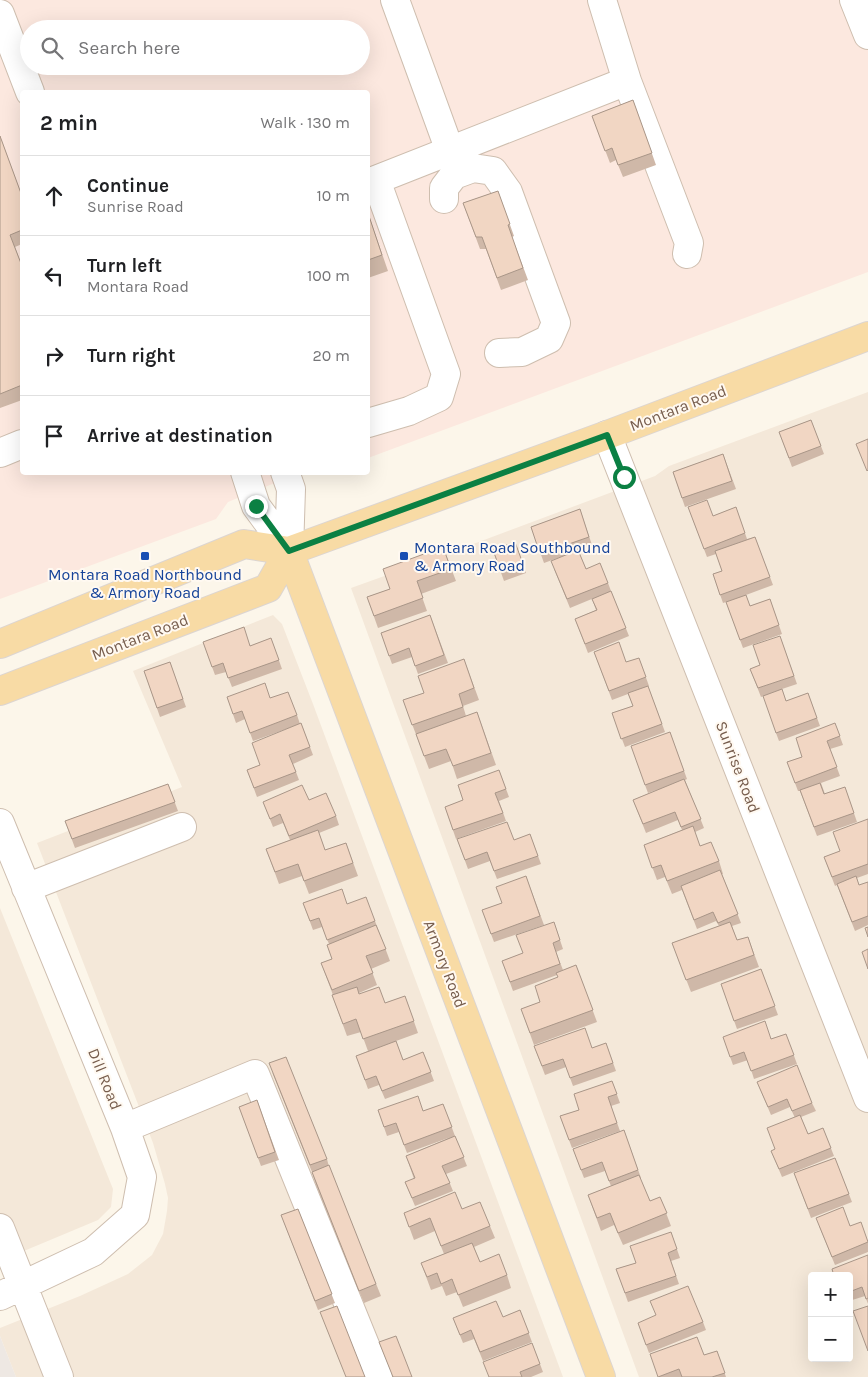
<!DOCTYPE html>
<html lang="en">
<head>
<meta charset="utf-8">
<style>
	:root { --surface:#fff; --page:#f6f6f6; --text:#202124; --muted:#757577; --line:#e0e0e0 }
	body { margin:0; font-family:Karla,sans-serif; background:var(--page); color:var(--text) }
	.controls { position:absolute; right:15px; bottom:15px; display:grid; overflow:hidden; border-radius:5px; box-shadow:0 5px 20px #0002 }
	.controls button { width:45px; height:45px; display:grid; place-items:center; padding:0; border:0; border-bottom:1px solid var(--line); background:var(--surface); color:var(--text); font:25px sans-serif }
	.stop { position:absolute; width:15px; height:15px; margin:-11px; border:4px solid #0b8043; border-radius:50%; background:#fff }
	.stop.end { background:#0b8043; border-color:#fff; box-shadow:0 1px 5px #0008 }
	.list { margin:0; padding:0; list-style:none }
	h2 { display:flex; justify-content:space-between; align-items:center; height:65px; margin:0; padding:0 20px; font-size:21px }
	h2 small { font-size:16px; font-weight:400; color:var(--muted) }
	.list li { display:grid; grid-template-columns:32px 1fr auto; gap:15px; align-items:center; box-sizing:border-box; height:80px; padding:0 20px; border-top:1px solid var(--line) }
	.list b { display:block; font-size:19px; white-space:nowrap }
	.list p { margin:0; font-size:16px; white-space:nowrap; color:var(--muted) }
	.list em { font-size:16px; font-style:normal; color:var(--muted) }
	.icon { flex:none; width:28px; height:28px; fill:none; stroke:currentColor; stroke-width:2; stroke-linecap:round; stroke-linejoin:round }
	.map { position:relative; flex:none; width:868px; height:1377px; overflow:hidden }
	.search { position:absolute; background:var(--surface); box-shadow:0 5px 20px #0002; left:20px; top:20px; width:350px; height:55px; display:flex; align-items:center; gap:12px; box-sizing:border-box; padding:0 18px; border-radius:28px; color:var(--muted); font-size:19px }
	.panel { position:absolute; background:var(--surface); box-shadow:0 5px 20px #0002; left:20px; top:90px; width:350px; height:385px; border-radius:5px }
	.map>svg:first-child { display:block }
	.residential { fill:#f4e8d9; fill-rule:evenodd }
	.commercial { fill:#fce8df; fill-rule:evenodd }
	.industrial { fill:#eee8e3 }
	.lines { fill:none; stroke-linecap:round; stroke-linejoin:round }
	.minor-casing { stroke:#cebeaf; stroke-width:30 }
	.major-casing { stroke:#dcd5d1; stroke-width:30 }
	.minor { stroke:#fff; stroke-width:28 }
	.major { stroke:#f8dba5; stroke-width:28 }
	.wall { fill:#cfb8a8 }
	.building { fill:#f1d6c3; stroke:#a99688 }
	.route { stroke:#0b8043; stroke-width:6 }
	.transit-dot { fill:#1a4fb4; stroke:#fff9f1; stroke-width:2 }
	.labels { text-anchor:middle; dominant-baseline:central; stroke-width:4; stroke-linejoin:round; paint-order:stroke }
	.street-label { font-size:16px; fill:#775d4d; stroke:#fff9f1 }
	.transit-label { font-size:16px; fill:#164399; stroke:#fff9f1; text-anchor:start }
</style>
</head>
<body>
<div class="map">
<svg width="868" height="1377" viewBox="0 0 868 1377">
	<rect width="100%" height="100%" fill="#fcf6ea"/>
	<path class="residential" d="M868,392V1377H639L351,588L468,546L655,476L669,466ZM812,1276H849V1358H812Z
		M273,615L282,624L313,704L563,1377H16L0,1336V1328L80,1296L128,1274L152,1255L163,1234L167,1211L168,1198L165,1184L153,1143L37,843L182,787L133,671Z
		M0,908L113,1189L111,1207L98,1220L0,1261Z"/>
	<path class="commercial" d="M0,0H868V272L368,458V92H22V472L299,473L228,502L216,519L0,599ZM29,29H361V66H29Z"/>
	<path class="industrial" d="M0,1336L16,1377H0Z"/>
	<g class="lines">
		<defs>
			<path id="minor" d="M395,0L450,151
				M854,0L868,35
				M0,14L30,92
				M627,81L689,243L687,254
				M368,183L627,81L602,0
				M444,199V188L454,175L473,168L493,171L508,192L556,323L549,339L522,352L499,353
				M368,423L409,411L439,397L446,374L376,180
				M607,435L868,1098
				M0,453L22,444
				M245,472L256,506L289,551
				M285,472L291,489L289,551
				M0,823L125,1128L142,1177L135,1215L93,1252L0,1296
				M26,888L182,827
				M125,1128L255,1074L378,1377
				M0,1228L59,1377"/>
			<path id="major" d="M289,551L601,1377
				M0,644L244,544L289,551L607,435L868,336
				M0,691L268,588L289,551"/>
		</defs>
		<use href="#minor" class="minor-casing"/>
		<use href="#major" class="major-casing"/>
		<use href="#minor" class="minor"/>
		<use href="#major" class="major"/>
	</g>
	<path class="wall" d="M633,100L656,165L623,177L616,160L610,163L592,116Z
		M0,136L22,196V244L15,247L22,266V400L0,408Z
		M498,191L514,236L512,237L528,280L501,290L486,249H480L463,203Z
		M368,213L388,271L368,278Z
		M811,420L824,454L792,467L779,432Z
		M723,454L736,489L685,507L673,472Z
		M688,507L713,516L736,507L747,539L755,537L773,585L746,595L750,606L770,599L782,634L743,648L726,602L723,603L713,574L722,571L716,554L707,557Z
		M580,509L592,545L578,550L586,569L608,583L611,591L629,636L588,653L575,619L596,610L592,599L599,596L570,608L554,569L566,555L544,563L531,527Z
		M515,542L526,573L504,581L493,550Z
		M443,547L456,581L421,594L427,611L378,628L367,597L390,589Z
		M430,615L448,663L418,674L412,657L392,664L381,633Z
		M780,636L797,684L782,689L786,701L808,693L820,726L779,741L776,733L766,695L761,697L750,669L760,665Z
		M271,638L282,669L232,687L226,672L215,675L203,642L250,646Z
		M594,652L626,662L639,658L649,686H648L665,732L625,747L612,713L633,706L628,694L612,700Z
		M464,659L479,700L463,706L466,716L477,712L496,765L457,779L451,761L429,769L403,700L424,693Z
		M170,662L186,707L160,717L144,671Z
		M227,697L270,698L297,715L300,724L253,741L245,719L236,723Z
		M301,723L313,755L293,764L299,780L257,797L247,770L260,765Z
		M835,723L843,745L830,749L840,776L821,783L825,794L845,787L857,822L817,836L800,791H798L787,762L802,757Z
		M670,732L687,779L685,780L704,828L695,832L700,846L719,861L723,874H722L741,923L732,926L737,940L748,937L759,967L691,992L672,943L719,926L716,921L697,929L682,890L672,894L665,877L657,880L644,845L682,830L678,820L646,833L633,800L659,789L648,793L645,785Z
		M499,770L509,797L499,801L506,821L456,839L445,807L463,800Z
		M168,784L178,811L75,848L65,821Z
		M309,800L336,816L339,825L319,833L325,850L346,843L358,876L309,894L302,876L279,884L266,849L290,840L283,823L273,827L263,802Z
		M868,819V874L857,878L859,885L868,882V925L855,931L837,885L835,886L824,857L840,851Z
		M530,834L541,864L497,879L490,861L468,869L457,839L514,840Z
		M526,876L544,925L494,942L482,910L502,903Z
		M303,903L347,904L375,921L390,961L371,969L377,985L359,993V994L385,1003L405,996L418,1033L396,1041L403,1060L423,1052L434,1081L385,1099L379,1085L368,1089L356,1056L368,1051L361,1032L347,1036L332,995H333L321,963L332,959L327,945L329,944L322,927L313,930Z
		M554,922L563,949L556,952L563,970L576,965L597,1022L534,1045L521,1009L540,1002L558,977L557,975L513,991L502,961L523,953Z
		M761,969L778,1015L737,1029L721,984Z
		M786,1034L797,1064L754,1079L748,1060L733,1065L723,1037L771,1039Z
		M606,1043L616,1071L573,1086L566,1067L545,1075L534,1046L592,1048Z
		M272,1072L327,1159L329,1167L381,1296L364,1303L316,1185L312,1172Z
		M612,1081L620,1103L611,1106L620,1131L572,1148L560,1116L579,1110Z
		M757,1082L812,1103L816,1111L801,1117L808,1134L823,1128L834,1156L782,1177L771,1151L775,1149L795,1118L790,1107L771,1115Z
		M257,1100L279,1160L261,1166L239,1107Z
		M443,1104L455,1136L467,1166L446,1174L453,1191L415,1206L405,1182L414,1179L406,1156L451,1137L407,1153L399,1132L387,1136L378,1110L423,1111Z
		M624,1130L641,1178L640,1179L650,1201L660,1197L671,1226L623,1245L614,1225L601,1231L588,1195L611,1186L605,1171L584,1178L573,1149Z
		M835,1158L852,1202L811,1218L794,1173Z
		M298,1209L335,1303L318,1310L281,1215Z
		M462,1209L490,1226L495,1238L474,1247L480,1262L507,1275L511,1288L463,1307L457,1292L446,1296L442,1286L431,1290L421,1263L444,1254L435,1231L414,1240L404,1213Z
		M819,1226L868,1240V1252L835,1265Z
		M671,1232L680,1258L671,1261L679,1284L628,1302L616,1269L636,1263Z
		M868,1255V1304L865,1296L849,1301V1276Z
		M520,1310L532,1342L483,1361L474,1339L463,1343L453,1318L503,1317Z
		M703,1322L706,1330L649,1353L638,1323Z
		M532,1343L543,1372L531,1377H488Z
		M717,1351L726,1377H658L704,1355Z"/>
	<path class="building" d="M633,100L652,153L618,165L612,148L605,151L592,116Z
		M0,136L22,196V230L10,235L22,266V385L0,394Z
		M498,191L510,224L508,225L523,268L497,278L482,237H476L463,203Z
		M368,213L382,255L368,260Z
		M811,420L821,446L789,458L779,432Z
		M868,439V470L867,471L856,444Z
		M723,454L732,481L682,498L673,472Z
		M707,500L713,516L736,507L745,533L704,549L688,507Z
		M580,509L589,537L540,554L531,527Z
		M755,537L770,577L720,595L713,574L722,571L715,551Z
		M515,542L523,564L501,572L493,550Z
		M443,547L451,569L417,581L423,598L374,616L367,597L390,589L383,569Z
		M578,550L586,569L600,563L608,583L567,599L551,561Z
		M611,591L626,628L585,644L575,619L597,610L592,599Z
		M746,595L750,606L770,599L779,625L740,640L726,602Z
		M430,615L444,655L415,666L409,648L389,656L381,633Z
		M244,627L250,646L271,638L279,660L228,678L223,663L212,667L203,642Z
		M780,636L794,676L758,688L750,669L760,665L753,645Z
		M619,642L626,662L639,658L646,677L609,691L594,652Z
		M464,659L474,688L459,694L463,707L412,725L403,700L424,693L418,676Z
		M170,662L183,699L157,708L144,671Z
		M265,683L270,698L288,692L297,715L250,733L242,711L233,714L227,697Z
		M648,686L662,724L621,739L612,713L633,706L628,693Z
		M782,689L786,701L808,693L817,718L776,733L763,696Z
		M477,712L491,753L453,766L446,749L424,756L416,734Z
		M301,723L310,747L289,755L296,772L254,788L247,770L260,765L252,743Z
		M835,723L840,736L827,741L837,767L795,783L787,762L802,757L796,738Z
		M670,732L684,771L645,785L631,746Z
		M499,770L506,789L495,793L503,813L453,830L445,807L463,800L458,785Z
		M684,779L701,819L681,827L675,812L643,824L633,800Z
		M820,783L824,794L845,787L854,813L814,827L800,790Z
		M168,784L175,802L72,839L65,821Z
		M302,785L309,800L326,793L336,816L289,836L280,814L270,819L263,802Z
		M868,819V864L832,877L824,857L840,851L833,832Z
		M507,822L514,840L530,834L538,856L494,871L487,852L465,860L457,839Z
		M693,826L700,846L711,842L719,861L667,881L661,865L652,868L644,845Z
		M318,830L325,850L346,843L353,863L304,881L298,864L275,872L266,849Z
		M720,870L738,914L718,923L713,912L694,920L681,886Z
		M526,876L540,916L491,934L482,910L502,903L496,887Z
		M856,876L859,885L868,882V916L852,922L837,884Z
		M342,889L347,904L366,897L375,921L327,940L319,918L310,921L303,903Z
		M554,922L560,940L553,943L560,964L510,982L502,961L523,953L516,935Z
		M730,922L737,940L748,937L754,955L686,980L672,943Z
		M376,925L386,949L366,956L373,973L332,990L321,963L332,959L327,945Z
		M868,927V937L865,928Z
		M868,949V969L862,952Z
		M576,965L593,1010L530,1033L521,1009L540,1002L535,986L558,977L556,973Z
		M761,969L775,1006L734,1021L721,984Z
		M357,987L359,994L379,987L385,1003L405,996L414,1021L363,1039L356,1019L343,1024L332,995Z
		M765,1021L771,1039L786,1034L794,1055L751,1071L744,1052L730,1057L723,1037Z
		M585,1028L592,1048L606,1043L613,1063L570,1078L563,1059L542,1066L534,1046Z
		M396,1041L403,1060L423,1052L431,1072L382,1091L376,1076L365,1080L356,1056Z
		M286,1057L327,1159L310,1165L269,1063Z
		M797,1065L812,1103L792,1111L787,1099L768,1107L757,1082Z
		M612,1081L617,1094L608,1097L617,1123L569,1140L560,1116L579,1110L574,1094Z
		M418,1096L423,1111L443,1104L452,1127L404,1145L396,1123L384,1127L378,1110Z
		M257,1100L275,1152L258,1158L239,1107Z
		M800,1115L808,1134L823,1128L831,1148L779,1169L771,1151L775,1149L767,1128Z
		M624,1130L638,1170L609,1181L602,1162L581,1170L573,1149Z
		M455,1136L464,1157L442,1166L450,1183L412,1198L405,1182L415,1178L406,1156Z
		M835,1158L849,1194L808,1209L794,1173Z
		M329,1165L376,1284L359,1291L312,1172Z
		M639,1175L650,1201L660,1197L667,1213L618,1233L610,1213L597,1218L588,1195Z
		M455,1192L462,1209L480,1202L490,1226L441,1246L430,1218L409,1227L404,1213Z
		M843,1207L850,1226L861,1222L868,1242L832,1257L816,1218Z
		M298,1209L332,1294L315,1301L281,1215Z
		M671,1232L677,1249L668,1253L676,1276L625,1293L616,1269L636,1263L630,1246Z
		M472,1243L480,1262L499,1254L507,1275L458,1295L452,1279L441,1284L437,1273L427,1277L421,1263Z
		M868,1255V1298L866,1299L862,1287L849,1292V1276H834L832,1269Z
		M688,1286L703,1322L646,1345L638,1323L656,1315L650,1301Z
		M496,1301L503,1317L520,1310L529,1333L480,1352L471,1330L460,1335L453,1318Z
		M337,1306L365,1377H346L320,1312Z
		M868,1306V1351L853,1311Z
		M396,1336L412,1377H393L379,1342Z
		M697,1337L704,1355L717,1351L725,1373L712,1377H682L679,1369L658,1377L650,1354Z
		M532,1343L540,1364L520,1372L522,1377H489L483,1362Z"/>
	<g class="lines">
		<path class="route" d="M256,506L289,551L607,435L624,477"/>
	</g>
	<g class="transit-dot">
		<rect x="140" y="551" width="10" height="10" rx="2.5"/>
		<rect x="399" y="551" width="10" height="10" rx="2.5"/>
	</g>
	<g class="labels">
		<g class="street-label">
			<text transform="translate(678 408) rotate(-21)">Montara Road</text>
			<text transform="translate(140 637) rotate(-21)">Montara Road</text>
			<text transform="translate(738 767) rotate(69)">Sunrise Road</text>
			<text transform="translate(445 964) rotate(69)">Armory Road</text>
			<text transform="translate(105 1079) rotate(68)">Dill Road</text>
		</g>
		<g class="transit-label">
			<text x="414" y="547">Montara Road Southbound<tspan x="414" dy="18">&amp; Armory Road</tspan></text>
			<text x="145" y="574" text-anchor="middle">Montara Road Northbound<tspan x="145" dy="18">&amp; Armory Road</tspan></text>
		</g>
	</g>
</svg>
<div class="controls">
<button>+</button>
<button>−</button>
</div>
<div class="stop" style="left:624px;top:477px"></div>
<div class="stop end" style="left:256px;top:506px"></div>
<div class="search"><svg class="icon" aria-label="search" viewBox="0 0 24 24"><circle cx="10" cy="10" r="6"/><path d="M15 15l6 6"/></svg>Search here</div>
<section class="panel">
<h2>2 min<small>Walk · 130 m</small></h2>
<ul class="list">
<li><svg class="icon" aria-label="ahead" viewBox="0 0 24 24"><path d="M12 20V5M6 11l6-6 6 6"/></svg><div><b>Continue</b><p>Sunrise Road</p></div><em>10 m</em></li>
<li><svg class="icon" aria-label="left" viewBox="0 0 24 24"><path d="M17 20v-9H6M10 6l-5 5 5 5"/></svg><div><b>Turn left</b><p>Montara Road</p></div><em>100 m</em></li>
<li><svg class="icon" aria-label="right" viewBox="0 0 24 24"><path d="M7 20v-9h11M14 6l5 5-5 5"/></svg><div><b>Turn right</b></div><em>20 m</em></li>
<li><svg class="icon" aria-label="arrive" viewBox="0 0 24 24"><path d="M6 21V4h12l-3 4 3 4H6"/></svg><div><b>Arrive at destination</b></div></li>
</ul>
</section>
</div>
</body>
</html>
